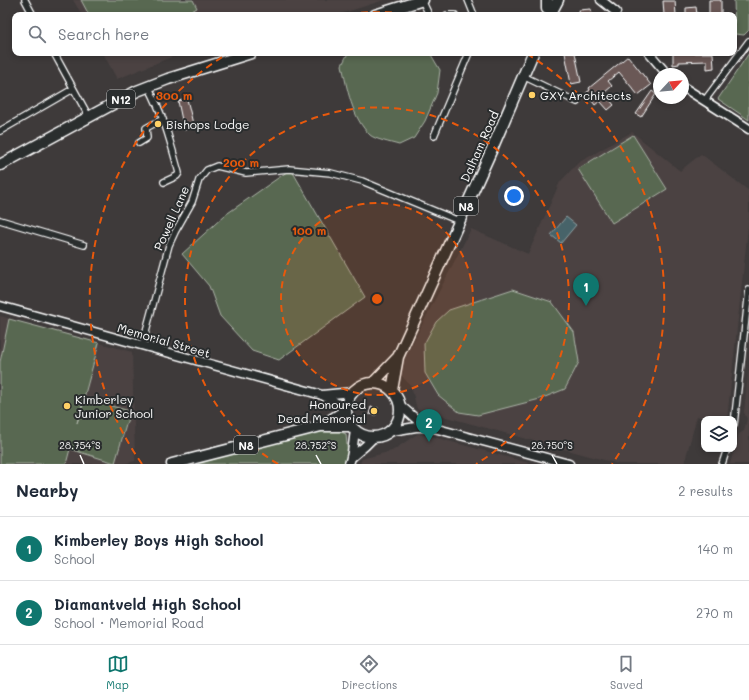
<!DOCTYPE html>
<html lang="en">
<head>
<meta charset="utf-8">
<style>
	:root { --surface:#fff; --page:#f6f6f7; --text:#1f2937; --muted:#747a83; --line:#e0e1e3; --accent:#0f766e }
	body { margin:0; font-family:Mali,sans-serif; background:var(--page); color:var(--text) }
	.controls { position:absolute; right:12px; bottom:12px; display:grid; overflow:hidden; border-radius:8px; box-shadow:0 2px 6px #0003 }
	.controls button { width:36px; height:36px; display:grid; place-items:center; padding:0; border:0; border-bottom:1px solid var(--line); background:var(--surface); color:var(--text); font:20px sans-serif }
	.compass { position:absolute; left:653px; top:68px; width:36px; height:36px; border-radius:50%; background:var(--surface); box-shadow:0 2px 6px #0003; rotate:64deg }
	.you { position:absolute; left:514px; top:196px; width:14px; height:14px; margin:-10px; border:3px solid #fff; border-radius:50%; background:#1a73e8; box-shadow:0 0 0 6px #1a73e833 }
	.badge { display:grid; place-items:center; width:26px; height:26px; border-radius:50%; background:var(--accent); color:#fff; font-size:13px; font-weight:700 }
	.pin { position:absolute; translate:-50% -33px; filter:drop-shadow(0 1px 2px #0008) }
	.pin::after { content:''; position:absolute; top:21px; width:14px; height:12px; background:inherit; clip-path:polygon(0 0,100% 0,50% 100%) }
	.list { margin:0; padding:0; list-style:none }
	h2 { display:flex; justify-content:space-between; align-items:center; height:52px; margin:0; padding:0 16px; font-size:17px }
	h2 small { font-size:13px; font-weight:400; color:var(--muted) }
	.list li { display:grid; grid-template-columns:26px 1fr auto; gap:12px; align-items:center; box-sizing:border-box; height:64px; padding:0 16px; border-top:1px solid var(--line) }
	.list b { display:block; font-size:15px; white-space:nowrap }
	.list p { margin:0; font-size:13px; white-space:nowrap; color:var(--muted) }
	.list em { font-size:13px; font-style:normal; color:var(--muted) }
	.icon { flex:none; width:22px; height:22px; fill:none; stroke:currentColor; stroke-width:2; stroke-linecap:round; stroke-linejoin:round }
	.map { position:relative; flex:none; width:749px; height:464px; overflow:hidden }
	.search { position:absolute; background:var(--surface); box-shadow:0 2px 6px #0003; left:12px; right:12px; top:12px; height:44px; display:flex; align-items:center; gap:10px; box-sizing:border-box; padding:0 14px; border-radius:8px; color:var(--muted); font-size:15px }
	.sheet { height:180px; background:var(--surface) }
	nav { display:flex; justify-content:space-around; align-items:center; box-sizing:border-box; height:56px; border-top:1px solid var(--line); background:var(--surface); font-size:11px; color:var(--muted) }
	nav a { display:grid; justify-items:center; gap:2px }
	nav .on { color:var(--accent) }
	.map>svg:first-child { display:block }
	.built { fill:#4c4343 }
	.green { fill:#596851; stroke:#acb4a8 }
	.water { fill:#466469; stroke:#90a2a5 }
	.building { fill:#6b5857; stroke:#fff }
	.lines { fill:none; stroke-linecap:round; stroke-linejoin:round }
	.street-casing { stroke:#fff; stroke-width:8 }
	.secondary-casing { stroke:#fff; stroke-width:11 }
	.highway-casing { stroke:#fff; stroke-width:13 }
	.street { stroke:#2a2d2e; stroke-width:5.5 }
	.secondary { stroke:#2a2d2e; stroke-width:8 }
	.highway { stroke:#2a2d2e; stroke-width:10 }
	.ticks { fill:none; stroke:#fff; stroke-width:1.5 }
	.ring { fill:none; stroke:#e8590c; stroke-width:2; stroke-dasharray:7 5 }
	.poi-dot { fill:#ffd166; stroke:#2a2d2e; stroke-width:1.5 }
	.labels { text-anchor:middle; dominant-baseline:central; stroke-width:4; stroke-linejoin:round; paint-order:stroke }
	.shield { fill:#2a2d2e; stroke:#bfc0c0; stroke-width:1 }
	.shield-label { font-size:11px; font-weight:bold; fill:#fff }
	.poi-label { font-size:12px; fill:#fff; stroke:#2a2d2e; text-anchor:start }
	.street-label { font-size:12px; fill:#fff; stroke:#2a2d2e }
	.ticks-label { font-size:10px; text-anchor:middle; fill:#fff; stroke:#2a2d2e; stroke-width:4; stroke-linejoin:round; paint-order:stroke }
	.centre { fill:#e8590c; stroke:#2a2d2e; stroke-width:2 }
	.ring-label { font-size:12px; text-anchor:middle; font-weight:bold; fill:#e8590c; stroke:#2a2d2e; stroke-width:4; stroke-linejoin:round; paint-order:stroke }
</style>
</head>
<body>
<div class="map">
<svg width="749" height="464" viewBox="0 0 749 464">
	<rect width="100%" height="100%" fill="#3e3a3a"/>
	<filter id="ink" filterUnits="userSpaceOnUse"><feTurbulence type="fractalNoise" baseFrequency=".025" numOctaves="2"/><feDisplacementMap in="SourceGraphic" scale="8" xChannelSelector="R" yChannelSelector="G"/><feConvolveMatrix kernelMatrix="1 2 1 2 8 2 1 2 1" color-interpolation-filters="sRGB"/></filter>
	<g filter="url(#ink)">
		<path class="built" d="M73,0H384L337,15H82Z
			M103,53H181L117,79Z
			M632,132L680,171L701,154L749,191V218L727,419H708L697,416L684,464H619L417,409L411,386L398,372L471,229L528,254L560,182L578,163Z
			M0,316L132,352L135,461L123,464H0Z
			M749,366V464H730L739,434L744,431L747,419L744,412Z
			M419,433L532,464H360L362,459L392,451Z"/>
		<path class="green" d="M81,0H193L197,8L185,15H89Z
			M734,0H749V30L744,35L735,34Z
			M348,53H430L440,70L437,93L425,121L414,138L399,145C392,143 374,139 370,135C352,118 347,88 342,65Z
			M749,53V120L718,99Z
			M633,135L667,189L612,223L578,169Z
			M291,169L365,297L279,360L252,351L220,316L209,286L182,254L225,215Z
			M513,289L552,302L574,332L579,362L565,389L540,399L478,415L459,412L438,395L425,373L424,344L436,322L449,310Z
			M9,319L99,343L77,423L85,399L130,411L115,463L70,449L66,464H0V362Z
			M328,427L346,434L348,457L345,464H187Z"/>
		<path class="water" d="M566,217L576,225L561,243L551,235Z"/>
		<path class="building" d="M709,0H721V15H709Z
			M663,1H675L676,15H664Z
			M696,7L697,15H686V8Z
			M591,9L592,15H580L579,10Z
			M565,53H575L581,82L571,84Z
			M673,53H713L714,68L707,69V61L679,62V64L673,65Z
			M628,56L651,85L638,95L619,72L608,81L612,86L604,93L614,105L608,110L600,101L595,105L586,93L590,90L589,88Z
			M652,91L656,94L641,117L636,114Z
			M187,99L194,128L184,130L178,101Z
			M371,407L378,408L376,415L369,414Z"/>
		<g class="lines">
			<defs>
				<path id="street" d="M25,0L33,15
					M422,0L429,15
					M468,0L474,15
					M447,15H455
					M54,53L89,117
					M523,76L577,102
					M148,86C163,113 171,144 179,173L177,176L164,182
					M705,100L749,41
					M0,131L73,89
					M434,136L469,53
					M139,143L147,138L146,128L163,119
					M0,220L84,245
					M142,346L169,245L175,232L192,202L199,180L207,170L217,166L246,173L289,169L331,173L362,181L459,221
					M734,424L749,290
					M722,464L727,449"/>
				<path id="secondary" d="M601,0L616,12
					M649,53L667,74
					M683,87L749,129
					M0,306L322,395L346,408
					M322,395L353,392
					M400,405L417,420L429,427
					M392,431L416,427H430L569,464
					M352,457L365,446L373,438
					M349,464C353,454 353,442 355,431"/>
				<path id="highway" d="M547,0V9
					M375,15L423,0
					M550,15L558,0
					M0,165L137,91L168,79L251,53
					M346 410a27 27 0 1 1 54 0a27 27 0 1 1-54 0Z
					M373,383L398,357L492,149L533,53
					M392,390L398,357
					M321,426L340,414L346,411
					M172,464L321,426H351"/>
			</defs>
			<use href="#street" class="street-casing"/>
			<use href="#secondary" class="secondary-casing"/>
			<use href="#highway" class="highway-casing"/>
			<use href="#street" class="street"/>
			<use href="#secondary" class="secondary"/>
			<use href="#highway" class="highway"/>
		</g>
	</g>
	<path class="ticks" d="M80,455L84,464M316,455L321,464M552,455L557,464"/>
	<circle cx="377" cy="299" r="96" fill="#e8590c" fill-opacity=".12"/>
	<g class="ring">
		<circle cx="377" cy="299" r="96"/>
		<path d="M278 464A192 192 0 1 1 476 464"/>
		<path d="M142 464A287 287 0 0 1 227 54M337 15A287 287 0 0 1 417 15M527 54A287 287 0 0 1 612 464"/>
	</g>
	<g class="poi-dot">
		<circle cx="532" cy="95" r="4"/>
		<circle cx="158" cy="124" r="4"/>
		<circle cx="67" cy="406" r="4"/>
		<circle cx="374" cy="411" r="4"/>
	</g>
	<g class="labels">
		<g class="shield">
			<rect x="107" y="90" width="28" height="18" rx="3"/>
			<rect x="454" y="197" width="24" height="18" rx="3"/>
			<rect x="234" y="436" width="24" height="18" rx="3"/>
		</g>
		<g class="shield-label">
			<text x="121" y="99">N12</text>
			<text x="466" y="206">N8</text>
			<text x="246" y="445">N8</text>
		</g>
		<g class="poi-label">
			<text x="540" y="95">GXY Architects</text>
			<text x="166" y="124">Bishops Lodge</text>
			<text x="75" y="399">Kimberley<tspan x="75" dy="14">Junior School</tspan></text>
			<text x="366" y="404" text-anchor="end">Honoured<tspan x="366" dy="14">Dead Memorial</tspan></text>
		</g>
		<g class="street-label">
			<text transform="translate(479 146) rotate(-66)">Dalham Road</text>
			<text transform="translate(171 218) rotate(-66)">Powell Lane</text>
			<text transform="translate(164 340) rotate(16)">Memorial Street</text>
		</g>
	</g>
	<g class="ticks-label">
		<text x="80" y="449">28.754°S</text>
		<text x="316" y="449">28.752°S</text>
		<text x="552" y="449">28.750°S</text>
	</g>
	<circle cx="377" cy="299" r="6" class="centre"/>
	<g class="ring-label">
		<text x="174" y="100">300 m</text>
		<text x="241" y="167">200 m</text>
		<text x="309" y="235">100 m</text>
	</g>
</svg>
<div class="controls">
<button><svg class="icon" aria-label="layers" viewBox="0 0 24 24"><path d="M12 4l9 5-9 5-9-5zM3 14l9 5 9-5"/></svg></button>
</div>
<svg class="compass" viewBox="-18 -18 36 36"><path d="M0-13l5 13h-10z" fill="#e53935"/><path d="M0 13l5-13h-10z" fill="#747a83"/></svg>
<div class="you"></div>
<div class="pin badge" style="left:586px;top:306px">1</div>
<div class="pin badge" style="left:429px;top:442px">2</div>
<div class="search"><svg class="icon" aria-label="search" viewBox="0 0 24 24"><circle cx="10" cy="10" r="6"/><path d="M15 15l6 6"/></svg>Search here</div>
</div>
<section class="sheet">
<h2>Nearby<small>2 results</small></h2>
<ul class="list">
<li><span class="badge">1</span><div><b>Kimberley Boys High School</b><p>School</p></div><em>140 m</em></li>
<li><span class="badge">2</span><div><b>Diamantveld High School</b><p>School · Memorial Road</p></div><em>270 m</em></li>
</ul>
</section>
<nav>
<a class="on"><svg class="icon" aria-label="map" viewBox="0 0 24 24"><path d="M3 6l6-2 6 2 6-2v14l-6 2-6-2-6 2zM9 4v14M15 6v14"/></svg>Map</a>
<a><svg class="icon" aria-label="directions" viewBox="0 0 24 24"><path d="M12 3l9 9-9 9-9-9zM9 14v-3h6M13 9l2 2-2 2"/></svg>Directions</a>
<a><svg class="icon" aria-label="saved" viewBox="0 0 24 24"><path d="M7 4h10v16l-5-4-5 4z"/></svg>Saved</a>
</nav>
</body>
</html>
